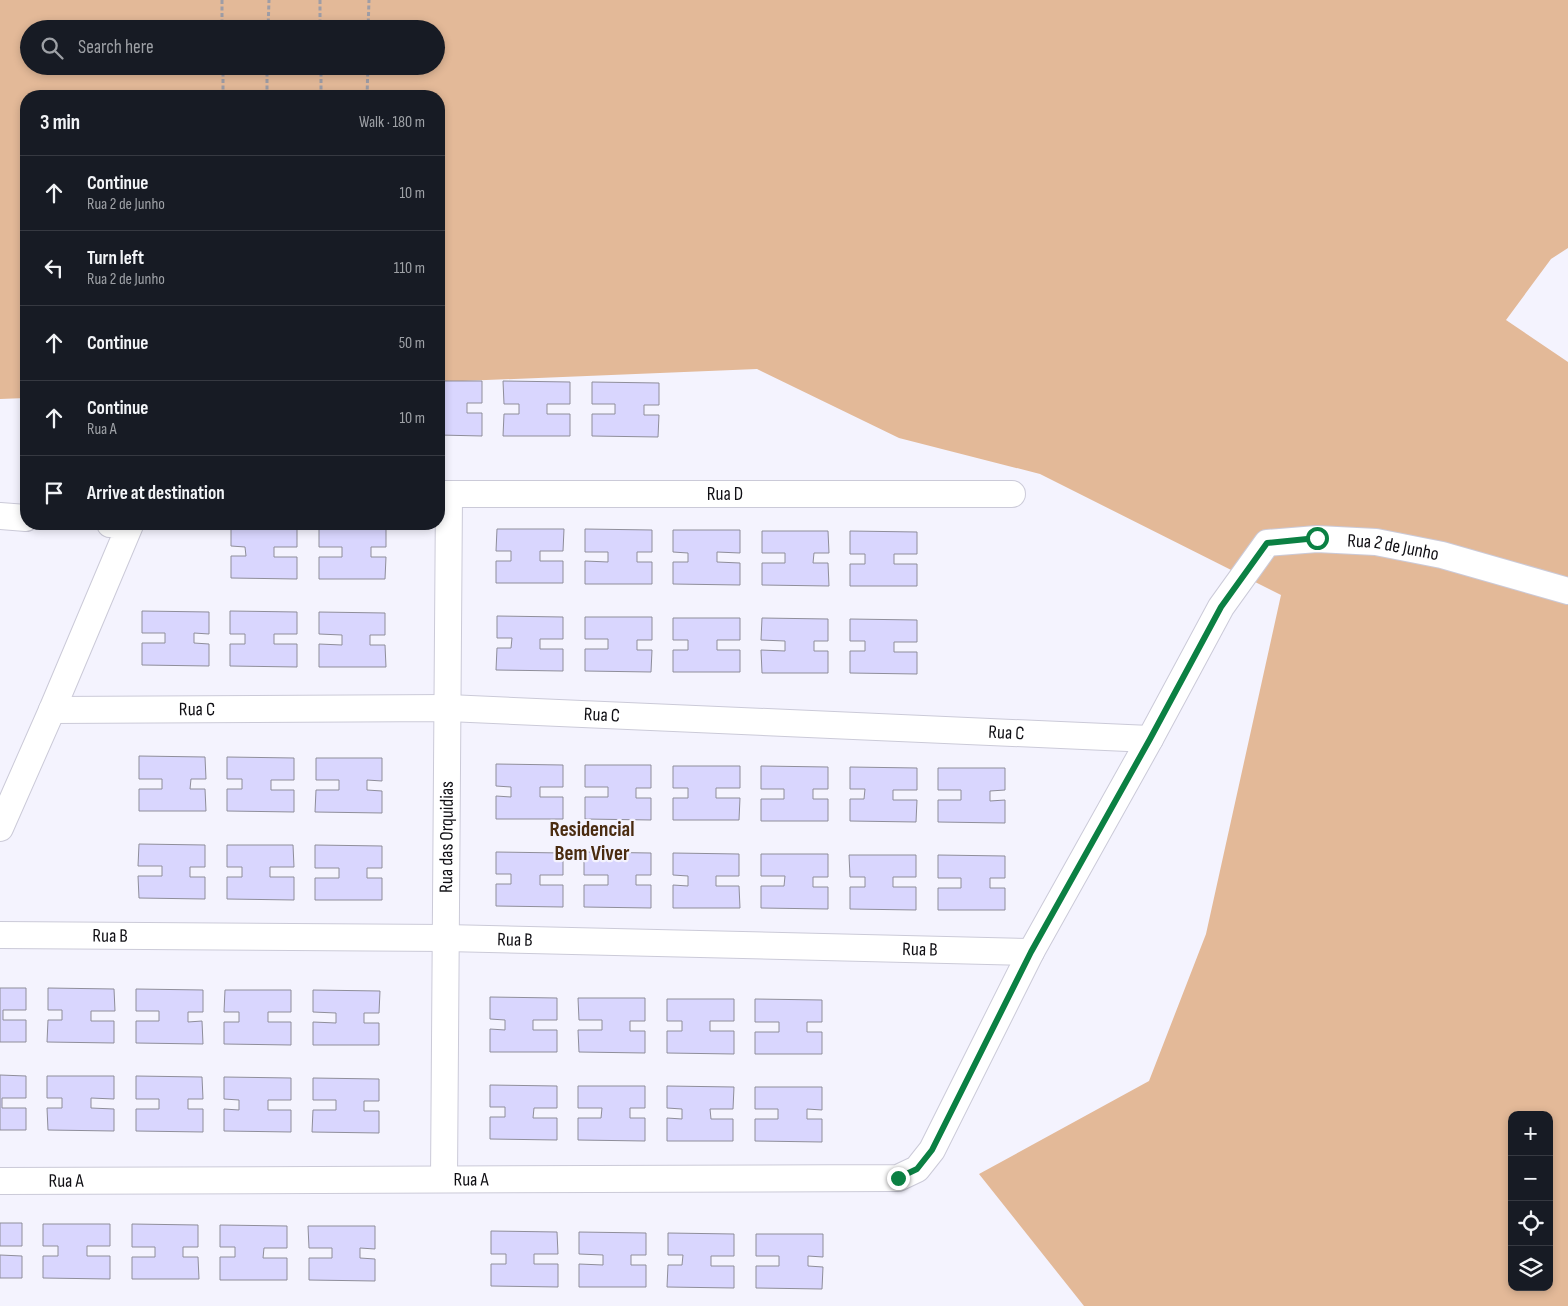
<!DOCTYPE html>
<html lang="en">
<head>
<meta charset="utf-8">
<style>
	:root { --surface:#171b24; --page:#242831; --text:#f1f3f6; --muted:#9ea1a6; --line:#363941 }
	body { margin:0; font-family:"Sofia Sans Condensed",sans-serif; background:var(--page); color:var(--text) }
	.controls { position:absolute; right:15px; bottom:15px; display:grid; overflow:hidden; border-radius:10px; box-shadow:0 2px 8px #0003 }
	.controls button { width:45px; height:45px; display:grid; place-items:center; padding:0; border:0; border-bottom:1px solid var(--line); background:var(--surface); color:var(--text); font:25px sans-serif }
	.stop { position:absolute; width:15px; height:15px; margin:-11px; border:4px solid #0b8043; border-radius:50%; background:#fff }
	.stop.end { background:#0b8043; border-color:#fff; box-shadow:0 1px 5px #0008 }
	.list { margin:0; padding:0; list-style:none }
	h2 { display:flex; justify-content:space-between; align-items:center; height:65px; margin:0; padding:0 20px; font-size:21px }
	h2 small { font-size:16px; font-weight:400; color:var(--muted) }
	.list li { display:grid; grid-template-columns:32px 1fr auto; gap:15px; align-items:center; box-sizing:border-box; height:75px; padding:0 20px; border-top:1px solid var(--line) }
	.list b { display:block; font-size:19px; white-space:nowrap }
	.list p { margin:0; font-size:16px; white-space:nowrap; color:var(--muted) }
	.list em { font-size:16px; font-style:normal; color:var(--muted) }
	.icon { flex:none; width:28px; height:28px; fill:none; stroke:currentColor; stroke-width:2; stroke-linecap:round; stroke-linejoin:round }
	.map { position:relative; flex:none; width:1568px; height:1306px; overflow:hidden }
	.search { position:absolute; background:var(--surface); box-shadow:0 2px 8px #0003; left:20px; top:20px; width:425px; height:55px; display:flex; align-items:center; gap:12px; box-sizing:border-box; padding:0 18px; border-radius:28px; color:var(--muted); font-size:19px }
	.panel { position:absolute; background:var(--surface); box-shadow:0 2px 8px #0003; left:20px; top:90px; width:425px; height:440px; border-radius:20px }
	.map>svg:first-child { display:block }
	.green { fill:#e3b998; fill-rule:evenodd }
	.building { fill:#d9d6fe; stroke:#8f8e9a }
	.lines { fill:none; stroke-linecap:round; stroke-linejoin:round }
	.street-casing { stroke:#cbcad8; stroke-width:28 }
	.path { stroke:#9e9da6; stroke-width:3; stroke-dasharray:4 2.5; stroke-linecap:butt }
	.street { stroke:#fff; stroke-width:26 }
	.route { stroke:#0b8043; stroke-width:6 }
	.labels { text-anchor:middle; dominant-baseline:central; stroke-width:4.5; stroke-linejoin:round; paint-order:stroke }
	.street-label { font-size:19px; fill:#100f14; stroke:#f4f3fe }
	.quarter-label { font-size:21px; font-weight:bold; fill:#4a2b10; stroke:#f4f3fe }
</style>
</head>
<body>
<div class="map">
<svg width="1568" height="1306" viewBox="0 0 1568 1306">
	<rect width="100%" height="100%" fill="#f4f3fe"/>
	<path class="green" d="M0,0H1568V248L1551,259L1506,320L1568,362V1306H1084L979,1174L1149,1081L1206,934L1281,595L1040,474L899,438L757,369L439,382V96H26V398L0,399ZM29,29H436V66H29ZM1512,1115H1549V1287H1512Z"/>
	<path class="building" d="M439,381H482V403H467V413H482V436L439,435Z
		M503,381L570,382V404H547V414H570V436H503L504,414H519V404H504Z
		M592,382L659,383V405H644V415H659L658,437L592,436V414H615V404H592Z
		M231,524H297V547H274V557H297V579L231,578V556H246L245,547L231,546Z
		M319,525H386V547H371V557H386L385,579H319V557H342V547H319Z
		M497,529H564L563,551H540V561H563V583H496V561H511V551H496Z
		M585,529L652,530V552H637V562H652V584H585V561L608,562V552H585Z
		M673,530H740V553L717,552V562L740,563V585L673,584V562H688V553L673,552Z
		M762,531H828L829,553H814L813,563H828L829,586L762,585V563H785V553H762Z
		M850,531L917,532V554H894V564H917V586H850V564H865V554H850Z
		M142,611L209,612V634L194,633V643L209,644V666L142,665V643H165V633H142Z
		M230,611L297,612V634H274V644H297V667L230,666V644H245V634H230Z
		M319,612L385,613V635H370V645H385L386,667H319V644L342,645V635L319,634Z
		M497,616L563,617V639H540V649H563V671L496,670L497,648H511L512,638H497Z
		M585,617H652V640H637V650H652L651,672L585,671V649H608V639H585Z
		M673,618H740V640H717V650H740V672H673V650H688V640H673Z
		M762,618L828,619V641H814V651H828V673H762L761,650L785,651V641L761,640Z
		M850,619L917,620V642H894V652H917V674L850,673V651H865V641H850Z
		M139,756L205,757L206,779H191L190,789H205L206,811H139V789H162V779H139Z
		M227,757L294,758V780H271V790H294V812L227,811V789H242V779H227Z
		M316,758H382V781L367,780V790L382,791V813L315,812L316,790H339V780H316Z
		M496,764L563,765V787H540V797H563V819H496V796L511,797V787L496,786Z
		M585,765H651V788H636V798H651V820L585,819V797H608V787H585Z
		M673,766H740V788H716V798H740L739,820H673V798H688V788H673Z
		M761,766L828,767V789H813V799H828V821H761V799H784V789H761Z
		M850,767L917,768V790H893V800H917L916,822L850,821V799H864L865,789H850Z
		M938,768H1005V790L990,791V801L1005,800V823L938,822V800H961V790H938Z
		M139,844L205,845V867H190V877H205V899L139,898L138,876H162V866H138Z
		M227,845H293L294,867H270V877H294V900L227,899V877H242V867H227Z
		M315,845L382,846V868H367V878H382V900H315V878H339V868H315Z
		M496,852L563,853V875H540V885H563V907L496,906V884H511V874H496Z
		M584,852L651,853V875H636V885H651V908L584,907V885H608V875H584Z
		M673,853L739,854V876H716V886H739L740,908H673V885L688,886V876L673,875Z
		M761,854H828V877H813V887H828V909L761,908V886H784L785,876H761Z
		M849,855H916V877H893V887H916V910L850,909V887H865V877H850Z
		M938,855L1005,856V878H990V888H1005V910H938V888H961V878H938Z
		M0,988H26V1010H3V1020H26V1042H0Z
		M48,988L114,989L115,1011H91V1021H114V1043L47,1042L48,1020H62V1010H48Z
		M136,989L203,990V1012H188V1022L202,1021L203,1044L136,1043V1021H159V1011H136Z
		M225,990H291V1012H268V1022H291V1045L224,1044V1022H239V1012H224Z
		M313,990L380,991L379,1013H364V1023H379V1045H313V1022L336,1023V1013L313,1012Z
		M490,997L557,998V1020H533V1030H557V1052H490V1029L505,1030V1020L490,1019Z
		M578,998H645V1021H630V1031H645V1053L579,1052L578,1030H602V1020H579Z
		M667,999H734V1021H710V1031H734V1054L667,1053V1031H682V1021H667Z
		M755,999L822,1000V1022H807V1032H822V1054H755V1032H779V1022H755Z
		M0,1075L26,1076V1098H2V1108H26V1130H0Z
		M47,1076H114V1099L91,1098V1108L114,1109V1131L48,1130L47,1108H62V1098H47Z
		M136,1076L202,1077L203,1099H188V1109H203V1132L136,1131V1109H159V1099H136Z
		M224,1077L291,1078V1100H268V1110H291V1132L224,1131V1109L239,1110V1100L224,1099Z
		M313,1078L379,1079V1101H364V1111H379V1133L312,1132L313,1110H336V1100H313Z
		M490,1085L557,1086V1108H534L533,1118H557V1140L490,1139V1117H505V1107H490Z
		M578,1086H645V1108H630V1118H645V1141L578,1140V1118H601L602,1108H578Z
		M667,1086L734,1087L733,1109H710L711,1119H733V1141H667V1118L682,1119V1109L667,1108Z
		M755,1087H822V1110L807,1109V1119H822V1142L755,1141V1119H778V1109H755Z
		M0,1223H22V1246H0Z
		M43,1224H110V1246H87V1256H110V1279L43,1278V1256H58V1246H43Z
		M132,1224L198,1225V1247H183V1257H198L199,1279H132V1257H155V1247H132Z
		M220,1225L287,1226V1248H264L263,1258H287V1280H220V1257H235V1247H220Z
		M308,1226H375V1249L360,1248V1258L375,1259V1281L309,1280V1258H332V1248H309Z
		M491,1231L557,1232L558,1254H534V1264H558V1287L491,1286V1264H506V1254H491Z
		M579,1232L646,1233V1255H631V1265H646V1287H579V1264L603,1265V1255L579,1254Z
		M668,1233L734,1234V1256H711V1266H734V1288L667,1287L668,1265H682L683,1255H668Z
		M756,1234H823V1257L808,1256V1266L823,1267L822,1289L756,1288V1266H779V1256H756Z
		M0,1255L22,1256V1278H0Z"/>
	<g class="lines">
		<defs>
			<g id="street">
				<path id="s1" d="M439,494H1012"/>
				<path d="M0,516L26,518"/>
				<path id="s2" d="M52,710L448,708L1150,739"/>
				<path d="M0,828L52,710L130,525L110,524"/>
				<path id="s3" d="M0,935L446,938L1031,952"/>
				<path id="s4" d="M444,1179L449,495"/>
				<path id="s5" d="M0,1181L898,1178L917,1169L932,1150L1031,952L1150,739L1221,607L1267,543L1317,539L1376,542L1442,555L1568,591"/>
			</g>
		</defs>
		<use href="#street" class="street-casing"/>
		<path class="path" d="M222,0V29
			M320,0V29
			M268,29L269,0
			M368,29L369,0
			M223,66V96
			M321,66V96
			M267,96V66
			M367,96L368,66"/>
		<use href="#street" class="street"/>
	</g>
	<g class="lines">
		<path class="route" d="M898,1178L917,1169L932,1150L1031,952L1150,739L1221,607L1267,543L1317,538"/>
	</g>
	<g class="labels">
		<g class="street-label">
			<text stroke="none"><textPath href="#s1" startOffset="286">Rua D</textPath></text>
			<text stroke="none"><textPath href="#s5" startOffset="1764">Rua 2 de Junho</textPath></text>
			<text stroke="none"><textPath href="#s2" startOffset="145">Rua C</textPath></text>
			<text stroke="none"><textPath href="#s2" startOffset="550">Rua C</textPath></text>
			<text stroke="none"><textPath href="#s2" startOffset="955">Rua C</textPath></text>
			<text stroke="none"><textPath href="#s4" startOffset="342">Rua das Orquidias</textPath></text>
			<text stroke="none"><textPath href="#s3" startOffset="110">Rua B</textPath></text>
			<text stroke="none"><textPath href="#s3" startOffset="515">Rua B</textPath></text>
			<text stroke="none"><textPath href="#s3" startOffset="920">Rua B</textPath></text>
			<text stroke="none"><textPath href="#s5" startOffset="471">Rua A</textPath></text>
			<text stroke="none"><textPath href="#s5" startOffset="66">Rua A</textPath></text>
		</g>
		<g class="quarter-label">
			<text x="592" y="829">Residencial<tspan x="592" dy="24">Bem Viver</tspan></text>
		</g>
	</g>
</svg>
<div class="controls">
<button>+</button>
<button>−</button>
<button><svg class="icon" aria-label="locate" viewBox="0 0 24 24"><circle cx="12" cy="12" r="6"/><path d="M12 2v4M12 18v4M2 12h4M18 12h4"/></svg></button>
<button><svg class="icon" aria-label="layers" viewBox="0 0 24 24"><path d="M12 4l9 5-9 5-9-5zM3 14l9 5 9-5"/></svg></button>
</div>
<div class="stop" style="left:1317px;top:538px"></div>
<div class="stop end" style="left:898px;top:1178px"></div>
<div class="search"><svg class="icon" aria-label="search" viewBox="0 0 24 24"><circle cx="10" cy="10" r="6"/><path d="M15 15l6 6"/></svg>Search here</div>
<section class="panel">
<h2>3 min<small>Walk · 180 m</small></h2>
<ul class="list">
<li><svg class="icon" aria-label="ahead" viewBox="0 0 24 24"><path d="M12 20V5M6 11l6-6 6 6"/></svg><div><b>Continue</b><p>Rua 2 de Junho</p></div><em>10 m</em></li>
<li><svg class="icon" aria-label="left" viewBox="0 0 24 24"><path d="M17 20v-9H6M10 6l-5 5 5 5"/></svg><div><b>Turn left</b><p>Rua 2 de Junho</p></div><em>110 m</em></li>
<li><svg class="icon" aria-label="ahead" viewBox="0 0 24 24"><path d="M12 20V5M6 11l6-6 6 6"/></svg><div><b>Continue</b></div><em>50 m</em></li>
<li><svg class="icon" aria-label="ahead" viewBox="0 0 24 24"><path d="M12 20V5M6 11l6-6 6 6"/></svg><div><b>Continue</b><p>Rua A</p></div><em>10 m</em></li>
<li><svg class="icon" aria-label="arrive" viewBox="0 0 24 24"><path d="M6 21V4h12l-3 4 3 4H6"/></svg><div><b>Arrive at destination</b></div></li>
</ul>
</section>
</div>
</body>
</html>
